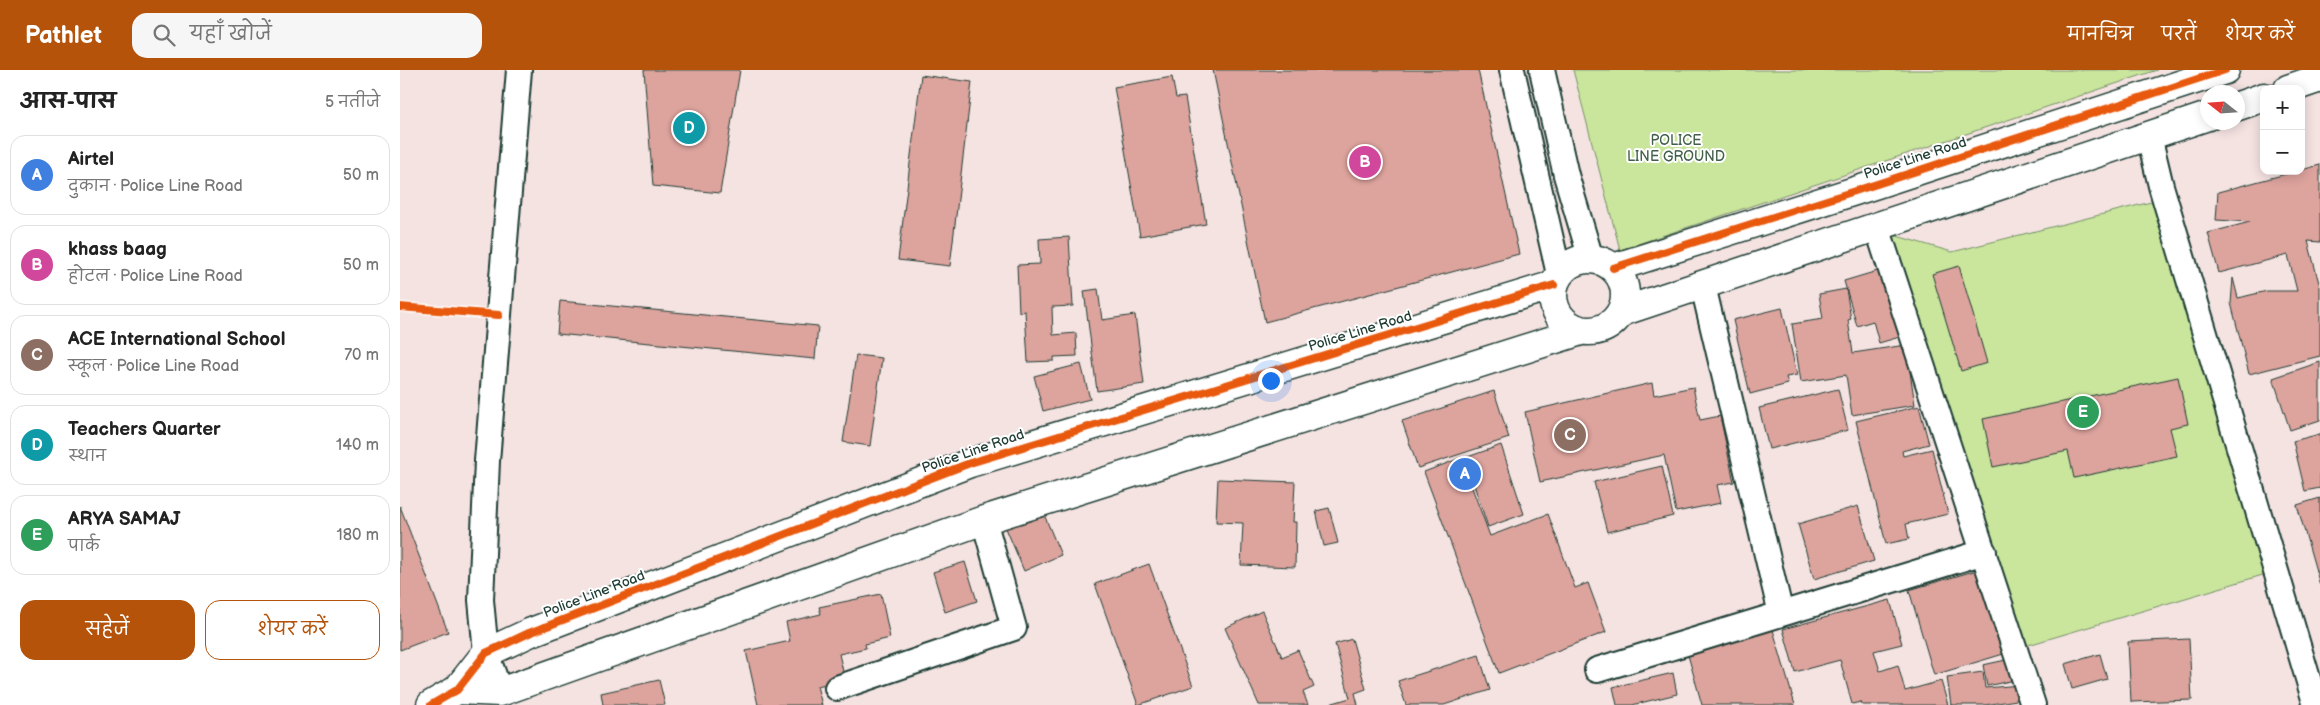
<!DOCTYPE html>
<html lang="hi">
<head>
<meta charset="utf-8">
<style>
	:root { --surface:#fff; --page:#f6f6f6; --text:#222; --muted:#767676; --line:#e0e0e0; --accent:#b45309 }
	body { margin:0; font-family:"Balsamiq Sans","Playpen Sans Deva",sans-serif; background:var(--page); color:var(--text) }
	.controls { position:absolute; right:15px; top:15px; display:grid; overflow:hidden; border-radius:10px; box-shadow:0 2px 12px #0003 }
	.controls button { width:45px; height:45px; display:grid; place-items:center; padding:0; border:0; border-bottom:1px solid var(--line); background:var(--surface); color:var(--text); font:25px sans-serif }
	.compass { position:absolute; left:1800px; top:15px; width:45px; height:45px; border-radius:50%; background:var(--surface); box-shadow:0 2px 12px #0003; rotate:287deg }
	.you { position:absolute; left:870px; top:310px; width:18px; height:18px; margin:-12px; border:4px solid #fff; border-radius:50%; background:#1a73e8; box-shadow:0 0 0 8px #1a73e833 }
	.badge { display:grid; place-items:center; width:32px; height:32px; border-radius:50%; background:var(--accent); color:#fff; font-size:16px; font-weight:700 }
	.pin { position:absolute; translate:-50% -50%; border:2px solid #fff; box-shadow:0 1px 5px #0006 }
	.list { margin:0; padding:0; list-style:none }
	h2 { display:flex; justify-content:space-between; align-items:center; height:65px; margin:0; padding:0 20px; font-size:21px }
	h2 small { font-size:16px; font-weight:400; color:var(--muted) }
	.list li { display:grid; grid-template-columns:32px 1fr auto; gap:15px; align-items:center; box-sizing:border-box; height:80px; margin:0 10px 10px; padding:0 10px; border:1px solid var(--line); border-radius:15px }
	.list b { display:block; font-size:19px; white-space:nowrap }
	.list p { margin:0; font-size:16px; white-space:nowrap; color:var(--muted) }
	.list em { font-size:16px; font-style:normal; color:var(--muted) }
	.actions { display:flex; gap:10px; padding:15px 20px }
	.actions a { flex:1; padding:11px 0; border:1px solid var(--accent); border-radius:15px; text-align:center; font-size:18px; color:var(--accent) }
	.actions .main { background:var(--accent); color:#fff }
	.icon { flex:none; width:28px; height:28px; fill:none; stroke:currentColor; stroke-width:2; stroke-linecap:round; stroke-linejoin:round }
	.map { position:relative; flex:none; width:1920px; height:635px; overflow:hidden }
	header { display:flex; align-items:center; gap:30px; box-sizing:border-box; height:70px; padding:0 25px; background:var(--accent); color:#fff }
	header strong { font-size:24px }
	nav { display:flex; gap:28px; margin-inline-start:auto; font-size:18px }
	.search { width:350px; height:45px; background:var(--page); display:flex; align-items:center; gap:12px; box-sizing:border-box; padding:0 18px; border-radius:15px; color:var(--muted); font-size:19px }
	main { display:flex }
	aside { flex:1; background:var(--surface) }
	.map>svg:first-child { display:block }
	.green { fill:#cae59c; stroke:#749168 }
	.building { fill:#dda39d; stroke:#1f3d34 }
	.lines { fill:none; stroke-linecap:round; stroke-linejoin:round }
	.street-casing { stroke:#1f3d34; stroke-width:28 }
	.secondary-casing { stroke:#1f3d34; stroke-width:31 }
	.street { stroke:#fff; stroke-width:24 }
	.secondary { stroke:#fff; stroke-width:28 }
	.cycleway-casing { stroke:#fff; stroke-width:11 }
	.cycleway { stroke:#e8590c; stroke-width:8 }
	.labels { text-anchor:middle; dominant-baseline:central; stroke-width:4; stroke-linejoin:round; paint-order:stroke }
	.park-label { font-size:14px; fill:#415f49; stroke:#fff }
	.street-label { font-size:14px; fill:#1f3d34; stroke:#fff }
</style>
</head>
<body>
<header>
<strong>Pathlet</strong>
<div class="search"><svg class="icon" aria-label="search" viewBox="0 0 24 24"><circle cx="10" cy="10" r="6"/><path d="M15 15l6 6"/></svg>यहाँ खोजें</div>
<nav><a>मानचित्र</a><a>परतें</a><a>शेयर करें</a></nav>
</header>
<main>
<aside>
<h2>आस-पास<small>5 नतीजे</small></h2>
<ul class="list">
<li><span class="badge" style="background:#3f7fe0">A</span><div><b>Airtel</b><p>दुकान · Police Line Road</p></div><em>50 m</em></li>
<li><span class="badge" style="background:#d1479c">B</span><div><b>khass baag</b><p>होटल · Police Line Road</p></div><em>50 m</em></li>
<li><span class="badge" style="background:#8d6e63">C</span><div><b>ACE International School</b><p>स्कूल · Police Line Road</p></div><em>70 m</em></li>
<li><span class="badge" style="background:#0f9aa8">D</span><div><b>Teachers Quarter</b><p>स्थान</p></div><em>140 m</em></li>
<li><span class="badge" style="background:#2e9e5b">E</span><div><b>ARYA SAMAJ</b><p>पार्क</p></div><em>180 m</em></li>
</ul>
<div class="actions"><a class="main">सहेजें</a><a>शेयर करें</a></div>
</aside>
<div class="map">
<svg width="1920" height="635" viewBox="0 0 1920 635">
	<rect width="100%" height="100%" fill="#f5e3e2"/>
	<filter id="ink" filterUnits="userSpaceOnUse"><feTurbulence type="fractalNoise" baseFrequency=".02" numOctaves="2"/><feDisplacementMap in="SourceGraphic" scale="10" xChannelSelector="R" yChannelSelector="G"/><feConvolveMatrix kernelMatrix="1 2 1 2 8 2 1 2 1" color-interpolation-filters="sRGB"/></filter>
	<g filter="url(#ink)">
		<path class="green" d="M1173,0H1757L1220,180Z
			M1759,130L1876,501L1615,579L1483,162L1552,182Z"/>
		<path class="building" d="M244,0H340L320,123L253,116Z
			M813,0H1078L1119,184L865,252Z
			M521,5L572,12L550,196L498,190Z
			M772,7L776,28L785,27L806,154L740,166L714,17Z
			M1920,95V172L1908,171L1920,217V286L1849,304L1831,233L1833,208L1838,228L1867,221H1897L1888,185L1819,203L1808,163L1850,152L1816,150L1818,122Z
			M669,167L673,236L652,237L653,265L676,263L677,286L654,287V291L628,292L625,241L619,242L617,195L640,194L639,169Z
			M1559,196L1587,293L1561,301L1532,204Z
			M1484,199L1503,266L1479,273L1473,251L1457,256L1444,211Z
			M698,219L702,250L735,245L744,314L697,321L684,221Z
			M1446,219L1451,249L1448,250L1453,283L1506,275L1515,335L1452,345L1446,305L1401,312L1392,254L1423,249L1419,224Z
			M160,231L418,256L415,289L157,264Z
			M1382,238L1397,305L1386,307L1388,314L1350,324L1333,250Z
			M456,285L482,288L470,376L443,372Z
			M1920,292V350L1890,360L1873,308Z
			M681,294L690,329L643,341L634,306Z
			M1778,307L1788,354L1770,358L1777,386L1674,408L1668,381L1593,397L1583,349Z
			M1252,313L1254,325L1293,317L1300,350L1320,346L1334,412L1317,415L1321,433L1276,442L1264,385L1140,412L1125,342Z
			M1438,319L1448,360L1369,379L1359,338Z
			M1094,321L1109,368L1018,398L1002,351Z
			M1519,336L1529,374L1502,381L1503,386L1532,379L1548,444L1506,454L1509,469L1486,474L1456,351Z
			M1920,364V418L1905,421L1893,371Z
			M1101,375L1124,444L1088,457L1065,388Z
			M1061,388L1090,466L1148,444L1175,518L1188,513L1206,562L1099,603L1024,402Z
			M1262,396L1273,446L1207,462L1194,412Z
			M818,409L895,412L893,452H896L895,497L841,495L843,453L816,452Z
			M1920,428V515L1897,435Z
			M640,435L661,485L624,501L603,451Z
			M0,436L48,562L0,580Z
			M1458,436L1474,491L1414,509L1398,454Z
			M929,438L938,473L924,476L916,441Z
			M565,492L577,531L545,542L533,502Z
			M749,494L793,616L738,635L695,514Z
			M1584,498L1610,582L1534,605L1509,520Z
			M481,524L490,568L465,574L466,578L439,584L445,610L417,616L422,635H358L346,581L390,571L386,552L421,544L419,537Z
			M1490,530L1502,574L1474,581L1480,601L1498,595L1505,621L1541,611L1548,635H1462L1461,632L1452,634L1440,590L1395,602L1383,559Z
			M862,541L882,587L898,580L914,617L903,622L908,635H859L825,558Z
			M1373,560L1395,635H1302L1288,585Z
			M952,569L966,619L955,623L958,635H926L950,628L935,574Z
			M1789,569L1792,630L1731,632L1728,572Z
			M1700,584L1707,609L1672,619L1665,594Z
			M1079,585L1090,620L1044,635H1006L998,611Z
			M1615,588L1619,609L1587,616L1583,595Z
			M1583,602L1585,618L1621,615L1623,629L1585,635H1551L1547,607Z
			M1273,603L1277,624L1232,635H1217L1213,617Z
			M259,610L265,635H203L201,623Z"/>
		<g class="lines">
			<defs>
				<path id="street" d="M1112,0L1159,204
					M1142,0L1166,105L1191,189
					M1749,66L1761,116L1915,632
					M1477,157L1633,635
					M1303,216L1381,544L1584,482
					M1197,600L1381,544
					M437,618L614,558L584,450
					M100,622L86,583L81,530L87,391L119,0"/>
				<path id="secondary" d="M1888,19L1920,8
					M1838,36L1864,27
					M1153 225a36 36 0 1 1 72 0a36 36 0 1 1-72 0Z
					M1213,198L1477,114L1825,0
					M1221,242L1808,46
					M57,620L100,622L584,450L1181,261
					M31,635L57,620L86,583L129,563L570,393L1154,215"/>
			</defs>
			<use href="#street" class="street-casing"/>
			<use href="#secondary" class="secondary-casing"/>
			<use href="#street" class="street"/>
			<use href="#secondary" class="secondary"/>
			<defs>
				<path id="cycleway" d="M1213,198L1477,114L1825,0
					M0,237L99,245
					M31,635L57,620L86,583L129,563L570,393L1154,215"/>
			</defs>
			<use href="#cycleway" class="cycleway-casing"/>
			<use href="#cycleway" class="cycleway"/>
		</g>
	</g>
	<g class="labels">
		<g class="park-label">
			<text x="1276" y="70">POLICE<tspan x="1276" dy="16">LINE GROUND</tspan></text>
		</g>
		<g class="street-label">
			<text transform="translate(1515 88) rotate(-18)">Police Line Road</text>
			<text transform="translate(960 261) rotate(-17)">Police Line Road</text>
			<text transform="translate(573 381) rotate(-19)">Police Line Road</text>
			<text transform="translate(194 524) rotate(-21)">Police Line Road</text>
		</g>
	</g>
</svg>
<div class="controls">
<button>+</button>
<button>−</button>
</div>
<svg class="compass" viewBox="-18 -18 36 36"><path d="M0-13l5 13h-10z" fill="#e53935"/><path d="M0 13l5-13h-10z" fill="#767676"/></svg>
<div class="you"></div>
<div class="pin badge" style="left:1065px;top:404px;background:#3f7fe0">A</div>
<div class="pin badge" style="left:965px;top:92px;background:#d1479c">B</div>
<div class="pin badge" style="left:1170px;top:365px;background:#8d6e63">C</div>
<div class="pin badge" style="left:289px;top:58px;background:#0f9aa8">D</div>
<div class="pin badge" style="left:1683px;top:342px;background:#2e9e5b">E</div>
</div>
</main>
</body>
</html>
